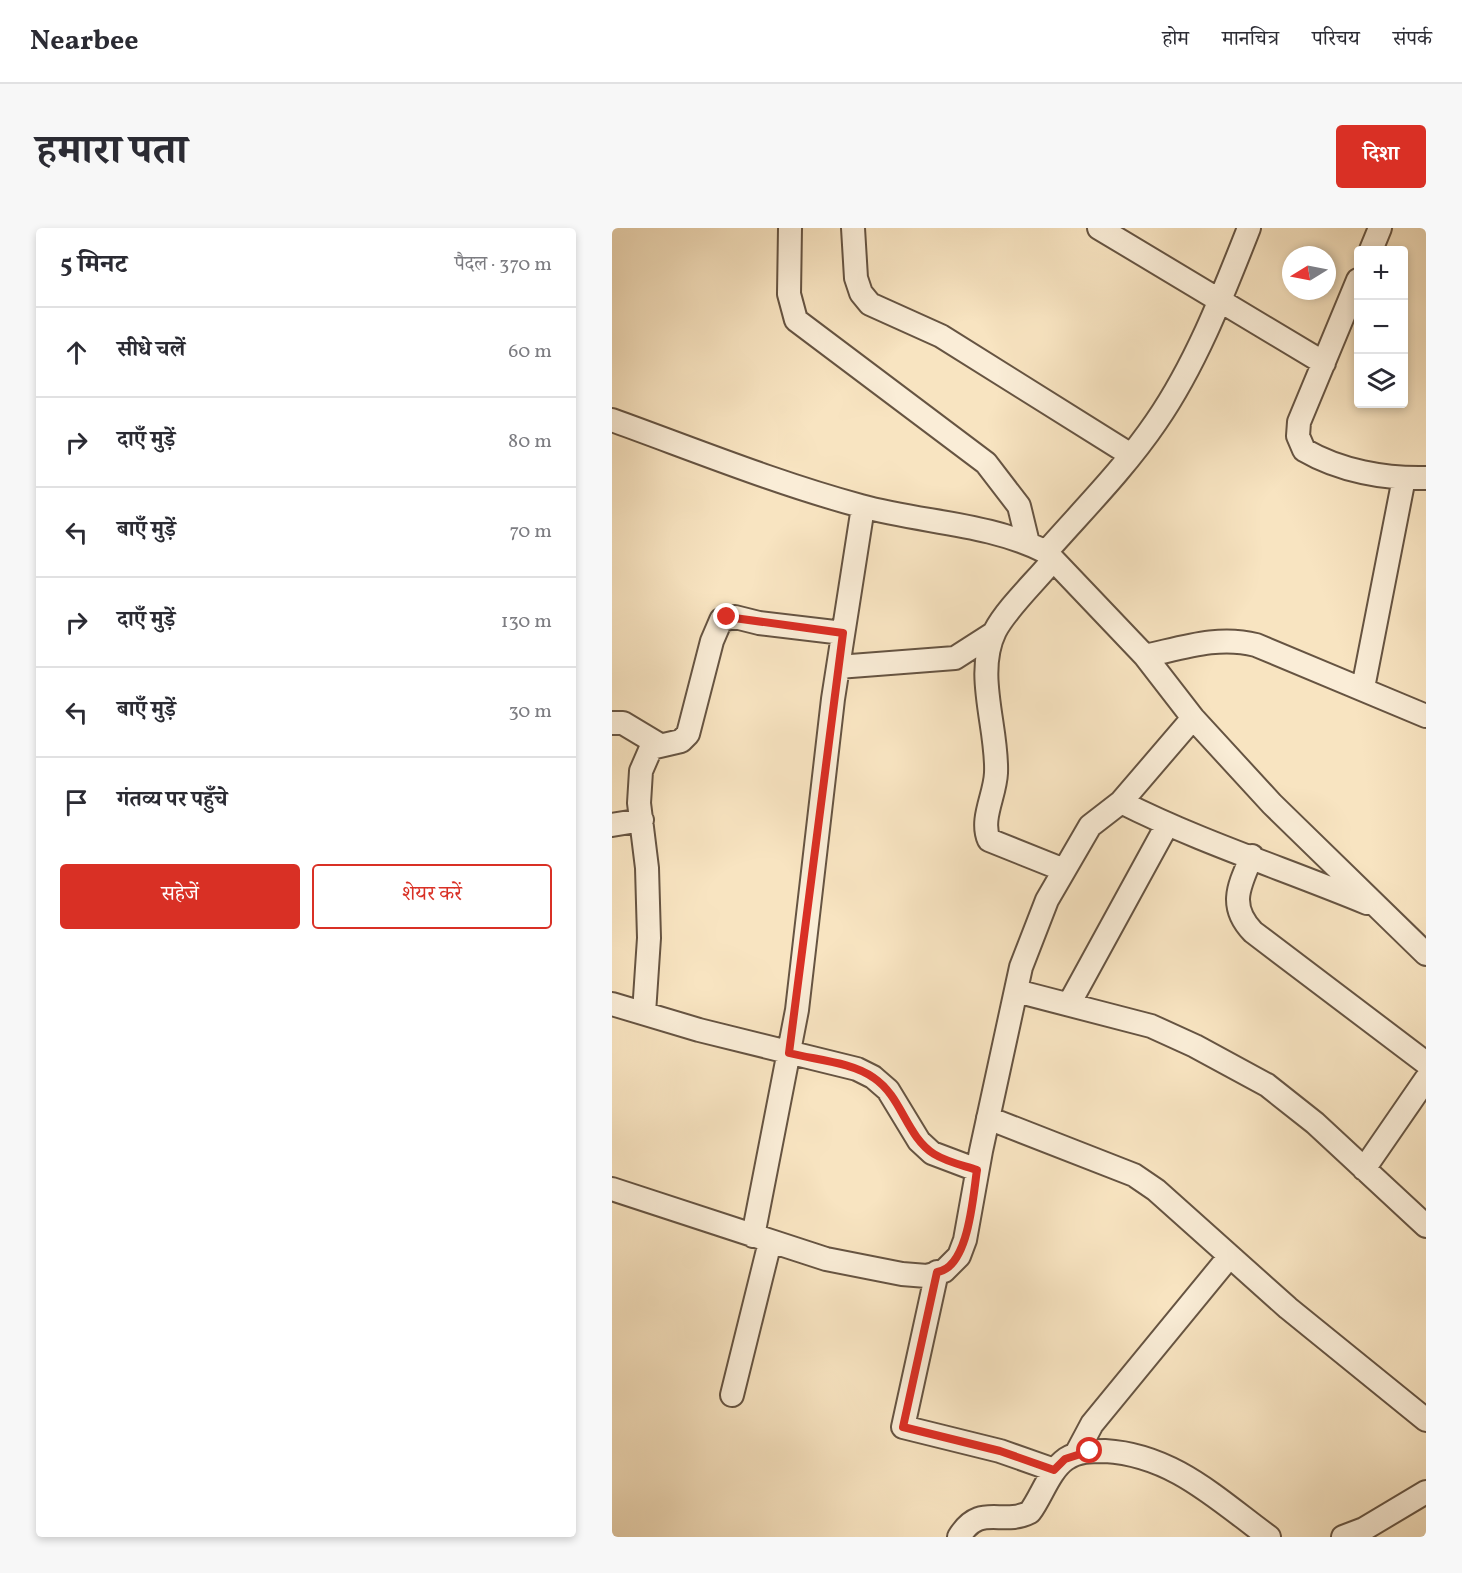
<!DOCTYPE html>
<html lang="hi">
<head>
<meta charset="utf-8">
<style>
	:root { --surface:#fff; --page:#f7f7f7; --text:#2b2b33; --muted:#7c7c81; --line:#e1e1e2; --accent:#d93025 }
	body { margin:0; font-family:Vollkorn,"Noto Serif Devanagari",serif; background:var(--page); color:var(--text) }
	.controls { position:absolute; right:18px; top:18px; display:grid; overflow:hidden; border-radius:6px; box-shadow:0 3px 9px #0003 }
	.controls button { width:54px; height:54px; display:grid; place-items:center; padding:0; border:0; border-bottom:2px solid var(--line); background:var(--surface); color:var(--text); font:30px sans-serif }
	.compass { position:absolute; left:670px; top:18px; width:54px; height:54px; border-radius:50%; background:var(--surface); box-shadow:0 3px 9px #0003; rotate:260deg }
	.stop { position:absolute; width:18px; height:18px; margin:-14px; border:4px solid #d93025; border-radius:50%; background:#fff }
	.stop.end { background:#d93025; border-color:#fff; box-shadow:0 2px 6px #0008 }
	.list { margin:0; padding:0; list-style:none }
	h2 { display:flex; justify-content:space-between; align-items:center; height:78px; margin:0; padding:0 24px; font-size:26px }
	h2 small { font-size:20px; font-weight:400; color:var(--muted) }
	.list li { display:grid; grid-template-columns:39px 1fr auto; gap:18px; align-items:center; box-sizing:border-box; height:90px; padding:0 24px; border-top:2px solid var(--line) }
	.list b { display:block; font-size:22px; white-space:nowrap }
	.list em { font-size:20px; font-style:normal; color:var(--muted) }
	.actions { display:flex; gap:12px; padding:18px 24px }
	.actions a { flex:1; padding:14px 0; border:2px solid var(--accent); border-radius:6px; text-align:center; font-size:21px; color:var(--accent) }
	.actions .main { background:var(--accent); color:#fff }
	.icon { flex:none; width:33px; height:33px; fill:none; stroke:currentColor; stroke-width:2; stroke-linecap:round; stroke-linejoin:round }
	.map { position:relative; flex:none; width:814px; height:1309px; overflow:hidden; border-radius:6px }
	header { display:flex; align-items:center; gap:36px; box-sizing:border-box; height:84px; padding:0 30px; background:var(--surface); border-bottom:2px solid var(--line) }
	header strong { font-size:28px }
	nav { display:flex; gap:33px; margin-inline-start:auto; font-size:21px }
	.intro { display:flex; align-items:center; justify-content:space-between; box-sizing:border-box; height:144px; padding:0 36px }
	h1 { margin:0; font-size:42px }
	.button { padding:15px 27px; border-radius:6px; background:var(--accent); color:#fff; font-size:21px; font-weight:700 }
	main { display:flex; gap:36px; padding:0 36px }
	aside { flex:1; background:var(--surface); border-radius:6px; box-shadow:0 3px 9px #0003 }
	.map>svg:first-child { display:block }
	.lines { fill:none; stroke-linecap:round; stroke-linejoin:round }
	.street-casing { stroke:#665442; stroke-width:26 }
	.street { stroke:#faedd7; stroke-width:22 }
	.route { stroke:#d93025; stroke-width:8 }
</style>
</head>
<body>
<header>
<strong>Nearbee</strong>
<nav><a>होम</a><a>मानचित्र</a><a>परिचय</a><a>संपर्क</a></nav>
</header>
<div class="intro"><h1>हमारा पता</h1><a class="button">दिशा</a></div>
<main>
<aside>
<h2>5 मिनट<small>पैदल · 370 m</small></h2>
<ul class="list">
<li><svg class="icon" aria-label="ahead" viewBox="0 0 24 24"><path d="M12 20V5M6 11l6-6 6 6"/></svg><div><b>सीधे चलें</b></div><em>60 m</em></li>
<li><svg class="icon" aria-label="right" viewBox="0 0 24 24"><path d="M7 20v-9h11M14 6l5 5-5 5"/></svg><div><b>दाएँ मुड़ें</b></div><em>80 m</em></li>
<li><svg class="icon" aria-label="left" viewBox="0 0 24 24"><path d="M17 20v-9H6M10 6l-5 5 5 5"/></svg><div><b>बाएँ मुड़ें</b></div><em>70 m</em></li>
<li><svg class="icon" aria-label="right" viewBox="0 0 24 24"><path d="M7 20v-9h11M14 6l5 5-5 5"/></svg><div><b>दाएँ मुड़ें</b></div><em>130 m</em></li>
<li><svg class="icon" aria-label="left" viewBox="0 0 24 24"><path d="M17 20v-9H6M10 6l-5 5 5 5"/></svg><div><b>बाएँ मुड़ें</b></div><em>30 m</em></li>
<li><svg class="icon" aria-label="arrive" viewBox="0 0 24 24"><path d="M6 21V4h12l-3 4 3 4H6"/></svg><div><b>गंतव्य पर पहुँचे</b></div></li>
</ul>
<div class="actions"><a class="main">सहेजें</a><a>शेयर करें</a></div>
</aside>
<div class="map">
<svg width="814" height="1309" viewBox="0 0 814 1309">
	<rect width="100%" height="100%" fill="#f8e4c1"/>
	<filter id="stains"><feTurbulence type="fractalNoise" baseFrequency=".00333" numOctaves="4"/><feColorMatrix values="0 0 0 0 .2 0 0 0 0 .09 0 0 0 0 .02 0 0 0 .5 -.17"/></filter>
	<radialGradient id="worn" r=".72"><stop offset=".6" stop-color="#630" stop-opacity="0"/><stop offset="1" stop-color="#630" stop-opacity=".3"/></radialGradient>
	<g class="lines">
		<defs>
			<path id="street" d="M178,0L177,66L184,92L374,235L407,278L416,315
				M241,0L244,50L249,65L258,76L329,108L519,227
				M487,0L712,135
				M759,22L768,0
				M746,52L687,194L686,208L692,222C728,243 773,251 814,250
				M0,192C83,222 164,255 249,278C311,295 377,295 434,324L533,428L581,490L660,576L814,726
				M434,324C471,282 512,241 544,194C584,136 611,66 637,0
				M441,332C425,352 394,381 383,403C362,446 386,500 384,545C383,568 368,591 377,612L452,642
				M533,428C570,420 606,407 644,417L814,488
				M226,439L343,430L382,405
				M751,460L792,250
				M0,495H11L46,516
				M509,574C588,614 673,641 755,675
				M0,597L30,592
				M640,628C627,658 616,678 641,704L814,835
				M404,763L539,798L583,818L655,857L703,895L814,998
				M0,776L87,802L245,841L261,849L276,862L307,913L320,925L365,942
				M457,776L555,597
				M32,785L37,710L35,640L27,575L29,543L39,520L69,513L76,506L100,413L109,392L123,389L147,395L231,405
				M376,890L522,947L544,962L676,1080L814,1192
				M752,941L814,851
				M0,961L214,1031L290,1046L315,1048L332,1043L347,1028L353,1012L369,923L409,739L435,672L478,598L509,574L581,490
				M141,1008L185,782L221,471L251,279
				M325,1044L291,1199L388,1223L442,1242
				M120,1167L158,1014
				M464,1226L480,1196L617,1029
				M347,1309C368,1274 390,1299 418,1284C430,1268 437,1243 454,1231C466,1223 479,1223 493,1223C561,1227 605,1271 657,1309
				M731,1309L752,1301L814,1264"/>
		</defs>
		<use href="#street" class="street-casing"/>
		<use href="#street" class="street"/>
	</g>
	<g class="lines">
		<path class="route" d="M115,389L231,405L177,825C204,832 240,834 262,850C290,869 294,908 322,926C335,934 350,937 365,942C361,967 357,1040 325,1044L291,1199L388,1223L442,1242L453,1231L478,1223"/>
	</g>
	<rect width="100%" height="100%" filter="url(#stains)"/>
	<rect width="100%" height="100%" fill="url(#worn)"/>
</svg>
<div class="controls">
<button>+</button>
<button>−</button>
<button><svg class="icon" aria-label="layers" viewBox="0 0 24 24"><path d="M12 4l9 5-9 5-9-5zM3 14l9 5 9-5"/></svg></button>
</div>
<svg class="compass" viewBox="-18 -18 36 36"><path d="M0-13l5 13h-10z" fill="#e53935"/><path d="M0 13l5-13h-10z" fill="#7c7c81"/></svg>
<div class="stop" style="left:478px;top:1223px"></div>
<div class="stop end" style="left:115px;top:389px"></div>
</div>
</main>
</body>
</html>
